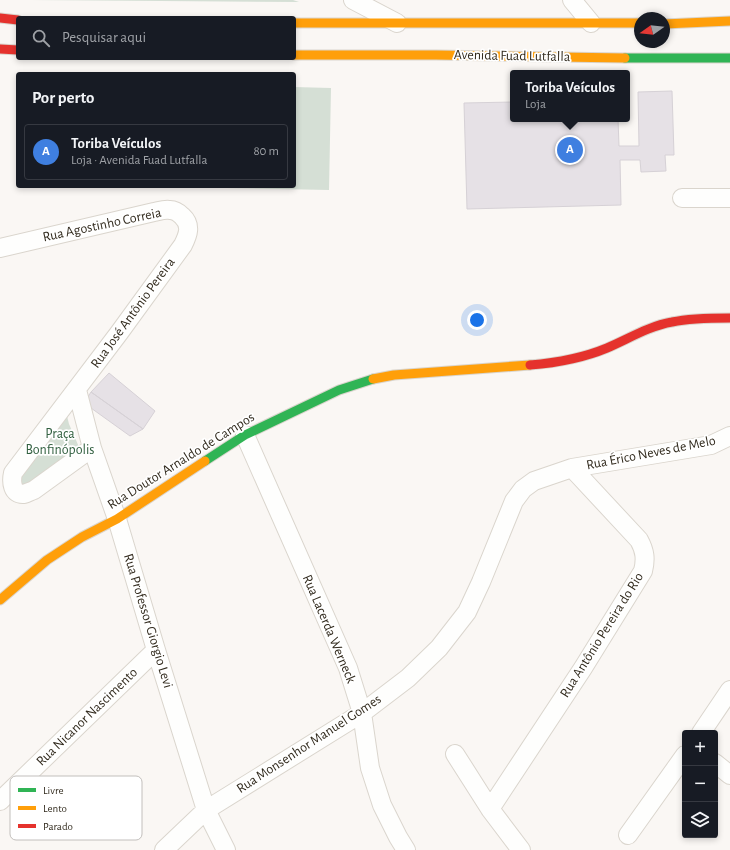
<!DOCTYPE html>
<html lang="pt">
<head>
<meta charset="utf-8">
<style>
	:root { --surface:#171b24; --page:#242831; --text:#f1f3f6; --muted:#9ea1a6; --line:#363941; --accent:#1a73e8 }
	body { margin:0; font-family:"Alegreya Sans",sans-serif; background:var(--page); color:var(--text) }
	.controls { position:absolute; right:12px; bottom:12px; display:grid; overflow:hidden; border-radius:4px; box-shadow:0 2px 6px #0003 }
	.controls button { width:36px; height:36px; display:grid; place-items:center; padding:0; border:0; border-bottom:1px solid var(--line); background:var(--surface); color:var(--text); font:20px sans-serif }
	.compass { position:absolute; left:634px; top:12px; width:36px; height:36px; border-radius:50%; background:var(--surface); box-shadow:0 2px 6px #0003; rotate:255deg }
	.you { position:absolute; left:477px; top:320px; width:14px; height:14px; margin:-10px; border:3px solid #fff; border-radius:50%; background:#1a73e8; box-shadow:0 0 0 6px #1a73e833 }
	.badge { display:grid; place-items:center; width:26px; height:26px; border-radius:50%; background:var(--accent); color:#fff; font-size:13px; font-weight:700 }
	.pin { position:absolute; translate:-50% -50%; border:2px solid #fff; box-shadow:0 1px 4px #0006 }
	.popup { position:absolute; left:510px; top:70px; width:120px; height:52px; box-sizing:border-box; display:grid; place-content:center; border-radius:4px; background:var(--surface); filter:drop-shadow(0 1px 3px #0005); font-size:13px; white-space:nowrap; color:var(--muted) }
	.popup b { font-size:15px; color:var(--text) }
	.popup::after { content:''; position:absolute; left:50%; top:100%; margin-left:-8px; border:8px solid transparent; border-top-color:var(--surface) }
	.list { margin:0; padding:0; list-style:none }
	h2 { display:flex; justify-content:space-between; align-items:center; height:52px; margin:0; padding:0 16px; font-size:17px }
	h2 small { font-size:13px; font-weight:400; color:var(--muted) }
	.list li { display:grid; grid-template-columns:26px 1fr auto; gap:12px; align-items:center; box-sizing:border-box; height:56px; margin:0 8px 8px; padding:0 8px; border:1px solid var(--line); border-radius:4px }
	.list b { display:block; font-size:15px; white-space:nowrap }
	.list p { margin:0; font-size:13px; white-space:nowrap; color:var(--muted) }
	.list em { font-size:13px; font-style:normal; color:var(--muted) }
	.icon { flex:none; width:22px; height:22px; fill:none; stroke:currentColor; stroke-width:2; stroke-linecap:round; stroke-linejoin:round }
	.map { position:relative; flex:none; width:730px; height:850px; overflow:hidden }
	.search { position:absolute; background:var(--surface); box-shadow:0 2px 6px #0003; left:16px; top:16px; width:280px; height:44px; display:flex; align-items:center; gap:10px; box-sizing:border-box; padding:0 14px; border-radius:4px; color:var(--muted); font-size:15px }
	.panel { position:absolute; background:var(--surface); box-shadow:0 2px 6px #0003; left:16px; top:72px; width:280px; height:116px; border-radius:4px }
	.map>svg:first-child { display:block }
	.green { fill:#d5dfd5 }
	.building { fill:#e6e1e6; stroke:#d6d1d6 }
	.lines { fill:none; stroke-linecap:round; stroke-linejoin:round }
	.street-casing { stroke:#dad5cd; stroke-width:20 }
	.fast-casing { stroke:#dad5cd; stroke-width:11 }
	.slow-casing { stroke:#dad5cd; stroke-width:11 }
	.jam-casing { stroke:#dad5cd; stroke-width:11 }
	.street { stroke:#fefefd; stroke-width:18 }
	.fast { stroke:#30b455; stroke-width:9 }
	.slow { stroke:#ff9f0a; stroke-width:9 }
	.jam { stroke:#e5322d; stroke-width:9 }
	.labels { text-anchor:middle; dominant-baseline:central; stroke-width:3.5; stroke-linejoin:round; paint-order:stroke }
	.street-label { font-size:14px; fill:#322b1e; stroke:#fff }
	.park-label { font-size:14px; fill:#326040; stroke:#fff }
	.key { fill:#fff; stroke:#c2bfbc; stroke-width:1 }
	.key-label { font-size:11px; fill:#322b1e }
</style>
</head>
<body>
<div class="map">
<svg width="730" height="850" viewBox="0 0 730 850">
	<rect width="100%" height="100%" fill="#faf7f4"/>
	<path class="green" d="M31,0H293L299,2Z
		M294,87L331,88L329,190L226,188V186H294Z
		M66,412L69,424L79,447L39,484L25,489L18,484L21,464Z"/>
	<path class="building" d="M672,91L674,155H665L666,171L641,172L640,160H620L621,205L467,209L464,103L513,102V119H618L619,146H639L638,92Z
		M109,373L155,411L143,429L91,392Z
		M91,392L143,429L130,436L84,403Z"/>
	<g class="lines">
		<defs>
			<path id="street" d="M353,0L397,23
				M572,0L591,23
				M682,198H730
				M0,248L154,212C159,211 165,209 170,210C174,210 179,213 182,216C192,225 188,235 183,245L119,333L13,473C11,482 12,495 24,494C27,493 31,491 34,490L92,448
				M77,390L92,448L117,519L156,650L206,810L226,850
				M245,435L348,668L362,713L370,768L382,805L398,837L406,850
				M701,733L730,690
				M455,754L490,809L521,850
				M715,763L730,775
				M0,801L156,650
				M490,809L583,668L643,571C646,559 645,551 639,540L572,468
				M628,835L685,755
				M164,850L206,810L362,713L408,678L439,648L467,612L481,582L514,501L523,489L534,481L572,468L711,445L730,436"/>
			<path id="fast" d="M625,58H730
				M205,461L245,435L339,390L373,379"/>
			<path id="slow" d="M294,23H640
				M664,24L730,21
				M294,55H436L625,58
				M373,379L394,375L530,365
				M0,600L47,560L82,537L117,519L205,461"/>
			<path id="jam" d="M0,18L18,20
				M0,49L18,50
				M530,365C555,363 583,358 607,348C628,339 649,326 672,322C691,318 711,318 730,318"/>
		</defs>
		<use href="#street" class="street-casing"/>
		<use href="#fast" class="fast-casing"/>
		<use href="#slow" class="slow-casing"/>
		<use href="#jam" class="jam-casing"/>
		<use href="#street" class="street"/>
		<use href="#fast" class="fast"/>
		<use href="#slow" class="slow"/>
		<use href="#jam" class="jam"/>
	</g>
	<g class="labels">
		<g class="street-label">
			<text transform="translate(512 56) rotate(1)">Avenida Fuad Lutfalla</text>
			<text transform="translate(102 225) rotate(-12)">Rua Agostinho Correia</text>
			<text transform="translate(133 313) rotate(-54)">Rua José Antônio Pereira</text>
			<text transform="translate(651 453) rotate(-11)">Rua Érico Neves de Melo</text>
			<text transform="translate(181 461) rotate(-32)">Rua Doutor Arnaldo de Campos</text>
			<text transform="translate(148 621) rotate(73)">Rua Professor Giorgio Levi</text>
			<text transform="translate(329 629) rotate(67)">Rua Lacerda Werneck</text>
			<text transform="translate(602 635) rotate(-58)">Rua Antônio Pereira do Rio</text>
			<text transform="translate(87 717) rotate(-44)">Rua Nicanor Nascimento</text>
			<text transform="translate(309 744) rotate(-33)">Rua Monsenhor Manuel Gomes</text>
		</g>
		<g class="park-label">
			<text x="60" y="434">Praça<tspan x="60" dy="16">Bonfinópolis</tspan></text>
		</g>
	</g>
	<rect x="10" y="776" width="132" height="64" rx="6" class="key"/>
	<rect x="18" y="788" width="18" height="4" fill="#30b455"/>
	<rect x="18" y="806" width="18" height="4" fill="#ff9f0a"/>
	<rect x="18" y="824" width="18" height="4" fill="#e5322d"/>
	<g class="key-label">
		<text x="43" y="794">Livre</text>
		<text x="43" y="812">Lento</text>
		<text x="43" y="830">Parado</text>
	</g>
</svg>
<div class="controls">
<button>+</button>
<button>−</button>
<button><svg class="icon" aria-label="layers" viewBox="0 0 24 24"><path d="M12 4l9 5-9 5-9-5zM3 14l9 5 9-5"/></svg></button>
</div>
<svg class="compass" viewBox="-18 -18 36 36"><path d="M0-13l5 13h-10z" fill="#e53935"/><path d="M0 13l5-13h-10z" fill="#9ea1a6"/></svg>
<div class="you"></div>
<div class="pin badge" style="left:570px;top:150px;background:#3f7fe0">A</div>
<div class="popup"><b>Toriba Veículos</b>Loja</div>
<div class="search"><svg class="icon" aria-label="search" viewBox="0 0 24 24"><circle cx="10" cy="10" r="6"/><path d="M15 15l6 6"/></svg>Pesquisar aqui</div>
<section class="panel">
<h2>Por perto<small></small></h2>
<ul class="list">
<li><span class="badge" style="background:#3f7fe0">A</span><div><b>Toriba Veículos</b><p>Loja · Avenida Fuad Lutfalla</p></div><em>80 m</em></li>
</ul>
</section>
</div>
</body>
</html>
